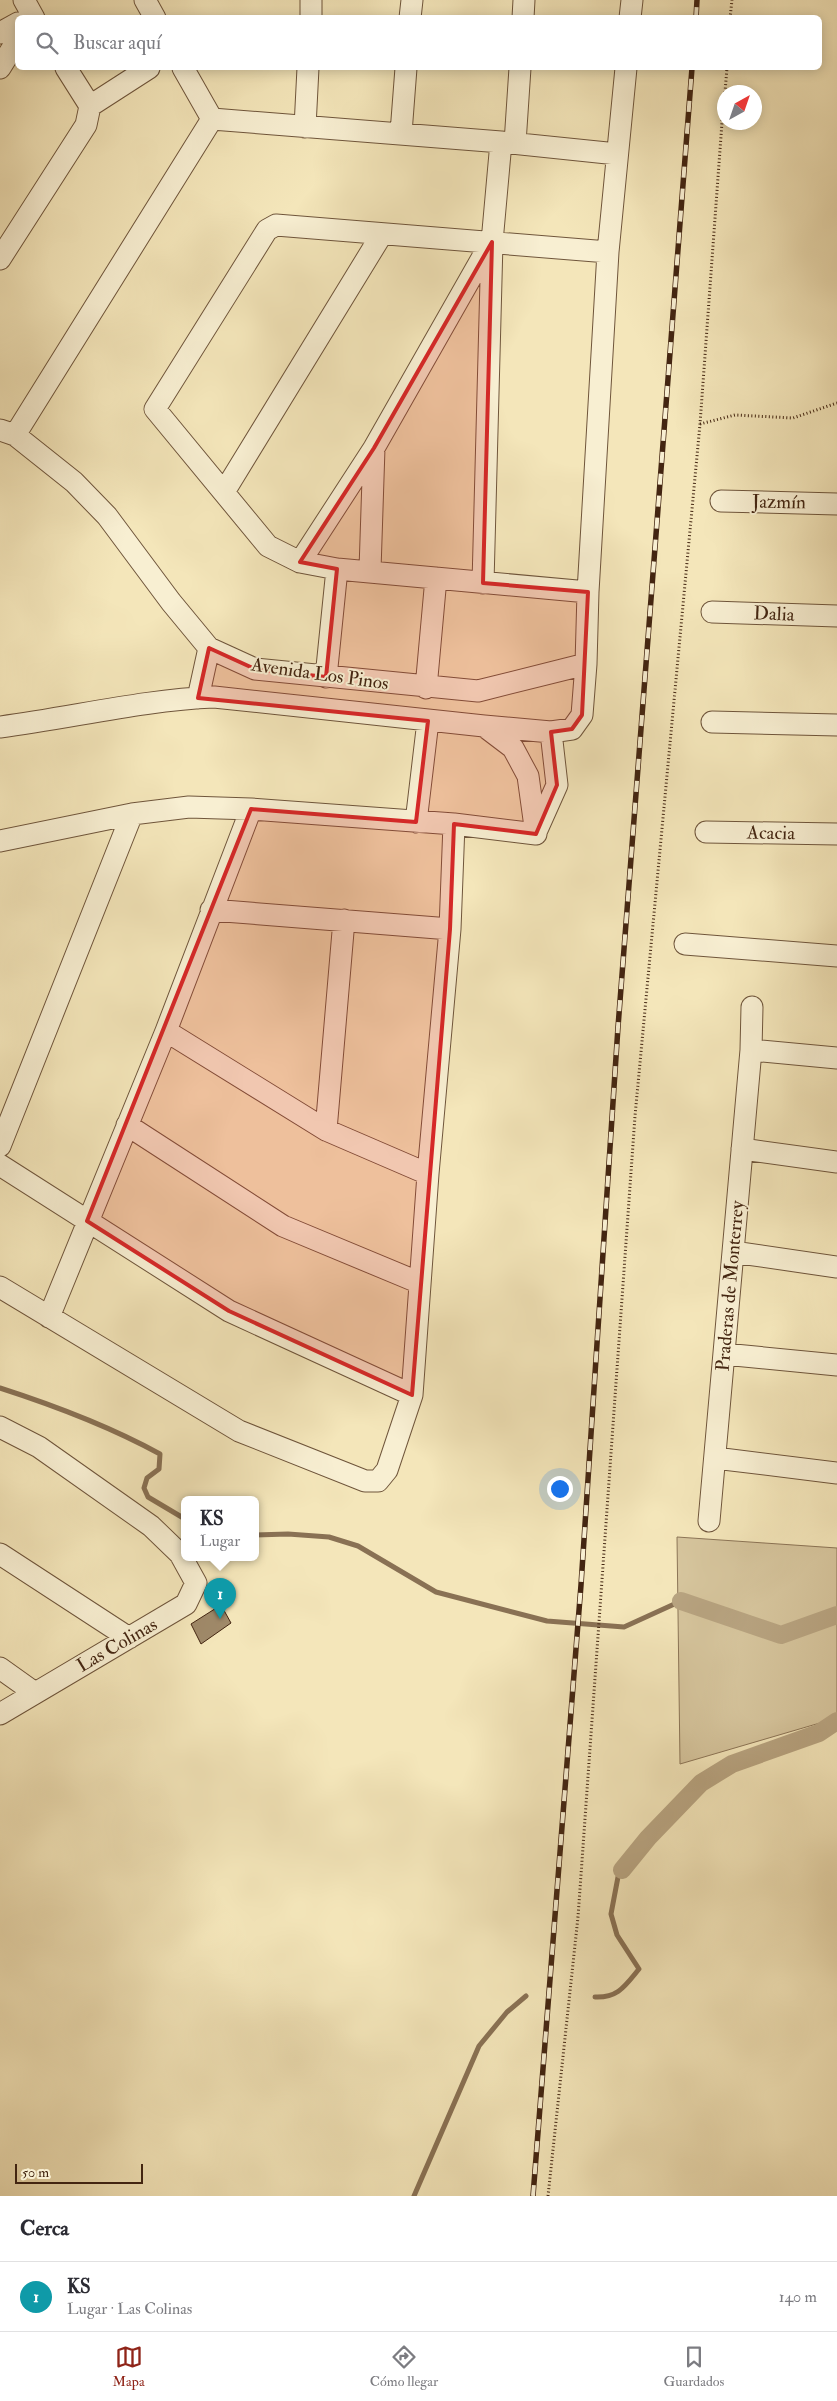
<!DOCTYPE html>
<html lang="es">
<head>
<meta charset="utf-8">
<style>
	:root { --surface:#fff; --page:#f2f2f3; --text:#2b2b33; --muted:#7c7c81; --line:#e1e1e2; --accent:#8f2418 }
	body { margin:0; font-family:"IM FELL Double Pica",serif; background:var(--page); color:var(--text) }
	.compass { position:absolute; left:717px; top:85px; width:45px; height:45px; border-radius:50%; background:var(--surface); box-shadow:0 2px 12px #0003; rotate:40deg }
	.scale { position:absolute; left:15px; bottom:12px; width:128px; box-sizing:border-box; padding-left:5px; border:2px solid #432511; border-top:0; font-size:14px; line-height:18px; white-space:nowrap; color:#432511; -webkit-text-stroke:4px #f8efd2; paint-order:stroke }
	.you { position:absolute; left:559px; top:1488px; width:18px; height:18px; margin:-12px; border:4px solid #fff; border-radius:50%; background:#1a73e8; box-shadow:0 0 0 8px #1a73e833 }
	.badge { display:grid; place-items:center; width:32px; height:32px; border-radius:50%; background:var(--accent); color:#fff; font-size:16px; font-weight:700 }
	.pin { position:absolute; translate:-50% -41px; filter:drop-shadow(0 1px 2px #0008) }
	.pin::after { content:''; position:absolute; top:26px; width:18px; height:15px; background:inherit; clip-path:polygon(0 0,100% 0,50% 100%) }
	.popup { position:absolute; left:181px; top:1496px; width:78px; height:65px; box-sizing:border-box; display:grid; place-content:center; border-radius:8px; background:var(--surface); filter:drop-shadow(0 1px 4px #0005); font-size:16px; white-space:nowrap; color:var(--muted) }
	.popup b { font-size:19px; color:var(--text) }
	.popup::after { content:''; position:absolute; left:50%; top:100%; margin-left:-10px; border:10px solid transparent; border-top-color:var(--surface) }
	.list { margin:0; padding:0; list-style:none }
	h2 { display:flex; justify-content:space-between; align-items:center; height:65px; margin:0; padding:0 20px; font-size:21px }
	h2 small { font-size:16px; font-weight:400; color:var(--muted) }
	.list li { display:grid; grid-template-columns:32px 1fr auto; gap:15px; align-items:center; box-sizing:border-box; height:70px; padding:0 20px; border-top:1px solid var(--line) }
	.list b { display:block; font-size:19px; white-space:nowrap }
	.list p { margin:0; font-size:16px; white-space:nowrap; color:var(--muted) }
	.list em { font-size:16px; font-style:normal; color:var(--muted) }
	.icon { flex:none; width:28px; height:28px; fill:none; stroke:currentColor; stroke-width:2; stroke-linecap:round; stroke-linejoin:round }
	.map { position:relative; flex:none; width:837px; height:2196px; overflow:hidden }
	.search { position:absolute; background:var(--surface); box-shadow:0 2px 12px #0003; left:15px; right:15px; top:15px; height:55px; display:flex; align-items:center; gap:12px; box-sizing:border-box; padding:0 18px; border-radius:8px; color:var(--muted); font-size:19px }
	.sheet { height:135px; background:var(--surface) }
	nav { display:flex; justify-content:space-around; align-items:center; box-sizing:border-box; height:70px; border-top:1px solid var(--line); background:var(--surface); font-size:14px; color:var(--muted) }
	nav a { display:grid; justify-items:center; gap:2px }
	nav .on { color:var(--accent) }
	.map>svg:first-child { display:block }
	.green { fill:#d6c59d; stroke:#8c7557 }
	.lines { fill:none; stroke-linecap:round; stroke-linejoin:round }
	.stream { stroke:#897154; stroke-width:5 }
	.canal { stroke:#b8a481; stroke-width:18 }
	.building { fill:#9f8969; stroke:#432511 }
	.minor-casing { stroke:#6f553b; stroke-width:23 }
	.path { stroke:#432511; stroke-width:3; stroke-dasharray:1 2.5; stroke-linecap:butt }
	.minor { stroke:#f8efd2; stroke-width:21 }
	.rail-casing { stroke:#432511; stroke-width:5.5 }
	.rail { stroke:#f8efd2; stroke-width:4; stroke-dasharray:11; stroke-linecap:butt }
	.marked { fill:#d62828; fill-opacity:0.2; stroke:#d62828; stroke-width:4; stroke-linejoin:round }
	.labels { text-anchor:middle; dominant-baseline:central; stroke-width:4; stroke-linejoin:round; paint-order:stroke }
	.street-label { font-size:19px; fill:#432511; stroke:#f8efd2 }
</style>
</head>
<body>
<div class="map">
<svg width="837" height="2196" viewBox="0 0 837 2196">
	<rect width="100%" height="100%" fill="#f4e6ba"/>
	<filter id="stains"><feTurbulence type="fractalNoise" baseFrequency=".004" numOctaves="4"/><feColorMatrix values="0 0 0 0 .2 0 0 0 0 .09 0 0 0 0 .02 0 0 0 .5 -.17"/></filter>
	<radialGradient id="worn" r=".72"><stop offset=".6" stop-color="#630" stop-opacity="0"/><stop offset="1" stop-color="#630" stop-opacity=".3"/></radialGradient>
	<path class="green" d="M677,1537L837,1548V1718L680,1764Z"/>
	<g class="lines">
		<path class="stream" d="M0,1388C56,1406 109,1426 160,1454L159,1469L147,1478L144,1488L148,1497L185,1519
			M255,1535L288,1534L329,1537L358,1546L436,1592L547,1621L624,1627L681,1601
			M595,1997C618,1998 625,1986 639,1969L617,1935L611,1914L618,1877L622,1870
			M414,2196L479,2046L507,2012L526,1996"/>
		<path class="canal" d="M681,1601L781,1635L837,1615
			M622,1870L648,1838L701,1783L732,1764L819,1733L837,1721"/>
	</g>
	<path class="building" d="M221,1605L231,1623L201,1644L191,1624Z"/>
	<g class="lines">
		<defs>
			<path id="minor" d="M24,0L34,18
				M145,0L155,18
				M311,18V0
				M410,18L412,0
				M523,18L524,0
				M630,18L632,0
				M0,33L18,23
				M0,68L18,39
				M66,68L90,106
				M183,68L212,119
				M212,119L501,142L492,242L483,583
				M305,127L308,68
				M401,133L406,68
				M501,142L617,154
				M515,143L520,68
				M0,259L86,125L90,106L149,68
				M0,430L15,435L74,482L107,516L171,602L209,648L255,669L478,691L586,664
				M15,435L212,119
				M224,492L382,234
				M721,501L837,504
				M300,562L374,448L490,244
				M370,570L374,448
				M588,592L337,569L300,562L268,546L155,409L267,230L276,225L608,252
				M712,612L837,616
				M326,677L337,569
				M426,688L436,578
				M198,698L209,648
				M712,722L837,725
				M484,726L513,748L528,776L536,834
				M0,727C71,718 142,700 214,697L484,726L551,732L572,729L582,715L586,664L588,592L608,252L626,68
				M416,822L428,721
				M536,832L557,785L551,732
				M706,832L837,834
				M0,841L132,814L189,807L251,809L454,824L536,834
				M211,910L450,929
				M685,944L837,956
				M166,1031L326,1130L428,1174
				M751,1050L837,1058
				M127,1125L283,1226L420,1283
				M326,1130L344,920
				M0,1146L132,814
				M742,1149L837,1162
				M0,1165L229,1311L412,1395
				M733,1252L837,1267
				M0,1287L239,1431L365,1481H378L387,1470L412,1395L428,1174L450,929L454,824
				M49,1317L166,1031L251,809
				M724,1354L837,1365
				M0,1427L39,1447L151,1526L180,1554L196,1583L186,1604L0,1714
				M715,1458L837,1473
				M709,1521L751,1050L752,1007
				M0,1554L129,1638
				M0,1668L35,1693"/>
		</defs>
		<use href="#minor" class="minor-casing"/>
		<path class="path" d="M730,18L732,0
			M725,92L727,68
			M700,424L735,415L793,418L837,403
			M548,2196L578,1917L635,1116L700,424L724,95"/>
		<use href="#minor" class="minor"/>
		<defs>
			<path id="rail" d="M696,18L697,0
				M533,2196L581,1585L618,1027L692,68"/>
		</defs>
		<use href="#rail" class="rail-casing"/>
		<use href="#rail" class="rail"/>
	</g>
	<path class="marked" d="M492,242L483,583L588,592L582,715L572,729L551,732L557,785L536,834L454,824L450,929L412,1395L229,1311L87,1221L251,809L416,822L428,721L198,698L209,648L255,669L326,677L337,569L300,562L374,448Z"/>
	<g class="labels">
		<g class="street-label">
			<text transform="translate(779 502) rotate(1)">Jazmín</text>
			<text transform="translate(774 614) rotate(2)">Dalia</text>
			<text transform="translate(320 674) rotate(8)">Avenida Los Pinos</text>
			<text transform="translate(771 833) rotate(1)">Acacia</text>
			<text transform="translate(730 1286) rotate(-85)">Praderas de Monterrey</text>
			<text transform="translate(117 1645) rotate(-30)">Las Colinas</text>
		</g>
	</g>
	<rect width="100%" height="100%" filter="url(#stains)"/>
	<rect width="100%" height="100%" fill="url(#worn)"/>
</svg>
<svg class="compass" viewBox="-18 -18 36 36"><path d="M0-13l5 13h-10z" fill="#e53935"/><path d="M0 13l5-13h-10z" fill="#7c7c81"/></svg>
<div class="scale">50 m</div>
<div class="you"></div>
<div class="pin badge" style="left:220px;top:1619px;background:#0f9aa8">1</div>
<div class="popup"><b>KS</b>Lugar</div>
<div class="search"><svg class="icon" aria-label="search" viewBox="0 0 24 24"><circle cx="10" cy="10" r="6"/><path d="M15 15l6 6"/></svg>Buscar aquí</div>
</div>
<section class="sheet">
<h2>Cerca<small></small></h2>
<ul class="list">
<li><span class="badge" style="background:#0f9aa8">1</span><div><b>KS</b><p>Lugar · Las Colinas</p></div><em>140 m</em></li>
</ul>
</section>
<nav>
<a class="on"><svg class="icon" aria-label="map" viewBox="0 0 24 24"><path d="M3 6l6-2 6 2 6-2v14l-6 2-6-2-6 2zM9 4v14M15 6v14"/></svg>Mapa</a>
<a><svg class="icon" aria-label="directions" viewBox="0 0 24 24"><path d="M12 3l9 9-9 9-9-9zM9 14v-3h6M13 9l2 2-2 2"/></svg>Cómo llegar</a>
<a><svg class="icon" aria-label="saved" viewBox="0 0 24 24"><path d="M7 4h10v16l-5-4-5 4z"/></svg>Guardados</a>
</nav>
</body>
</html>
